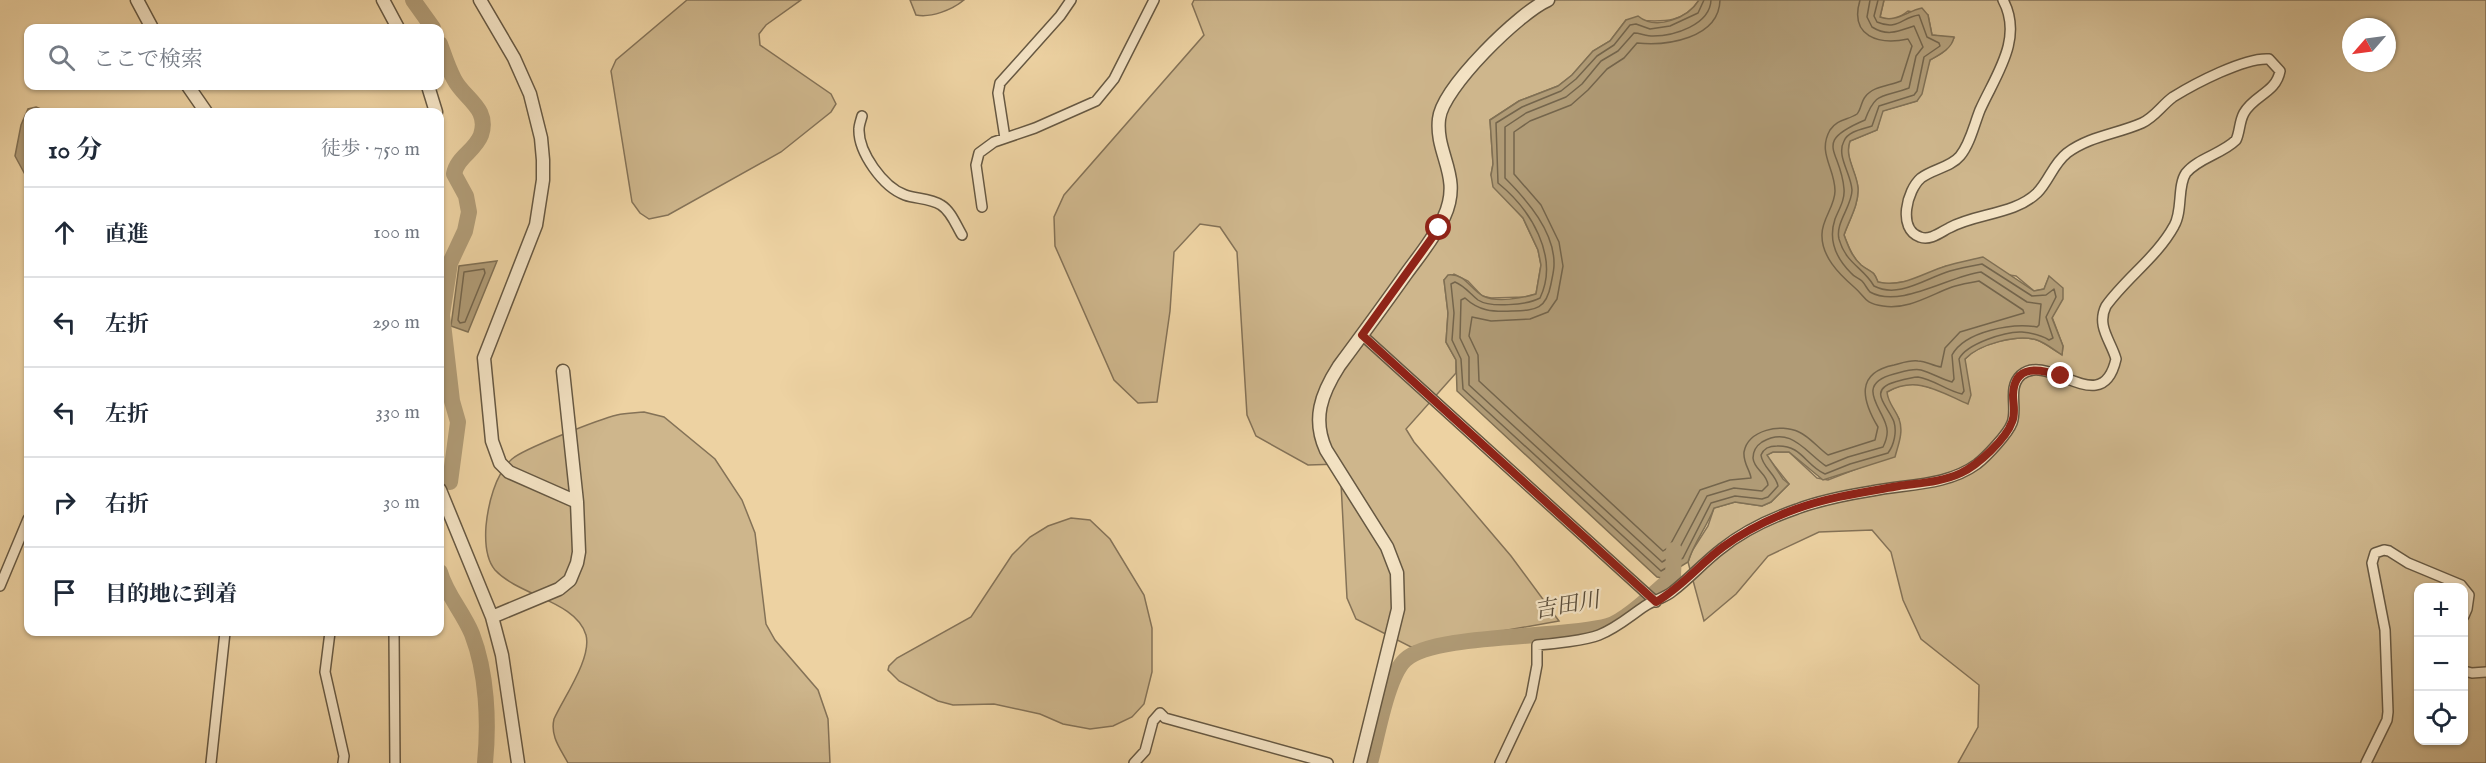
<!DOCTYPE html>
<html lang="ja">
<head>
<meta charset="utf-8">
<style>
	:root { --surface:#fff; --page:#f2f2f3; --text:#1f2937; --muted:#747a83; --line:#e0e1e3 }
	body { margin:0; font-family:"IM FELL English","Noto Serif JP",serif; background:var(--page); color:var(--text) }
	.controls { position:absolute; right:18px; bottom:18px; display:grid; overflow:hidden; border-radius:12px; box-shadow:0 2px 4px #0004 }
	.controls button { width:54px; height:54px; display:grid; place-items:center; padding:0; border:0; border-bottom:2px solid var(--line); background:var(--surface); color:var(--text); font:30px sans-serif }
	.compass { position:absolute; left:2342px; top:18px; width:54px; height:54px; border-radius:50%; background:var(--surface); box-shadow:0 2px 4px #0004; rotate:242deg }
	.stop { position:absolute; width:18px; height:18px; margin:-14px; border:4px solid #8f2418; border-radius:50%; background:#fff }
	.stop.end { background:#8f2418; border-color:#fff; box-shadow:0 2px 6px #0008 }
	.list { margin:0; padding:0; list-style:none }
	h2 { display:flex; justify-content:space-between; align-items:center; height:78px; margin:0; padding:0 24px; font-size:26px }
	h2 small { font-size:20px; font-weight:400; color:var(--muted) }
	.list li { display:grid; grid-template-columns:39px 1fr auto; gap:18px; align-items:center; box-sizing:border-box; height:90px; padding:0 24px; border-top:2px solid var(--line) }
	.list b { display:block; font-size:22px; white-space:nowrap }
	.list em { font-size:20px; font-style:normal; color:var(--muted) }
	.icon { flex:none; width:33px; height:33px; fill:none; stroke:currentColor; stroke-width:2; stroke-linecap:round; stroke-linejoin:round }
	.map { position:relative; flex:none; width:2486px; height:763px; overflow:hidden }
	.search { position:absolute; background:var(--surface); box-shadow:0 2px 4px #0004; left:24px; top:24px; width:420px; height:66px; display:flex; align-items:center; gap:15px; box-sizing:border-box; padding:0 21px; border-radius:12px; color:var(--muted); font-size:22px }
	.panel { position:absolute; background:var(--surface); box-shadow:0 2px 4px #0004; left:24px; top:108px; width:420px; height:528px; border-radius:12px }
	.map>svg:first-child { display:block }
	.green { fill:#ceb68c; stroke:#847257; stroke-width:1.5; fill-rule:evenodd }
	.water { fill:#b09b76; stroke:#807054; stroke-width:1.5 }
	.lines { fill:none; stroke-linecap:round; stroke-linejoin:round }
	.shore { stroke:#74654c; stroke-width:1.5 }
	.river { stroke:#b09b76; stroke-width:16 }
	.minor-casing { stroke:#665842; stroke-width:12 }
	.tertiary-casing { stroke:#665842; stroke-width:15 }
	.minor { stroke:#f3e2c3; stroke-width:9 }
	.tertiary { stroke:#f3e2c3; stroke-width:12 }
	.route { stroke:#8f2418; stroke-width:8 }
	.labels { text-anchor:middle; dominant-baseline:central; stroke-width:4.5; stroke-linejoin:round; paint-order:stroke }
	.water-label { font-size:22px; font-style:italic; fill:#574a37; stroke:#f3e2c3 }
</style>
</head>
<body>
<div class="map">
<svg width="2486" height="763" viewBox="0 0 2486 763">
	<rect width="100%" height="100%" fill="#edd2a2"/>
	<filter id="stains"><feTurbulence type="fractalNoise" baseFrequency=".00333" numOctaves="4"/><feColorMatrix values="0 0 0 0 .2 0 0 0 0 .09 0 0 0 0 .02 0 0 0 .5 -.17"/></filter>
	<radialGradient id="worn" r=".72"><stop offset=".6" stop-color="#630" stop-opacity="0"/><stop offset="1" stop-color="#630" stop-opacity=".3"/></radialGradient>
	<path class="green" d="M687,0H801L766,25L759,34L760,45L831,94L836,104L831,112L781,152L668,215L649,219L640,213L632,202L611,71L616,60Z
		M910,0H964C952,10 931,18 916,15Z
		M1194,0H1699C1681,28 1654,20 1626,20L1610,41L1593,51L1572,75L1558,86L1519,101L1490,120L1493,164L1491,175L1499,191L1523,218L1538,250L1541,265L1536,294L1525,297L1491,298L1482,296L1468,281L1454,274L1444,280L1448,313L1446,342L1456,360V373L1406,429L1414,442L1511,556L1559,621L1411,647L1356,619L1347,598L1340,464L1308,465L1256,436L1247,415L1237,252L1220,227L1200,224L1174,252L1170,311L1157,402L1138,403L1114,380L1055,246L1054,217L1064,195L1204,35L1192,4Z
		M1884,0H2486V763H1958L1978,727L1979,685L1921,639L1903,600L1891,552L1872,530L1819,532L1768,556L1736,594L1704,621L1688,562L1692,551L1708,526L1714,508L1735,502L1762,506L1771,502L1789,484L1766,455L1773,452H1789L1817,478L1828,480L1867,465L1899,419L1888,401L1887,392C1903,383 1915,382 1931,388L1966,372L1965,359C1979,344 2017,334 2037,340C2046,343 2054,351 2062,354L2063,346L2052,317L2062,299L2049,277L2044,289L2034,291L2016,276L1946,266L1910,281L1887,284L1878,282C1873,269 1871,273 1861,265C1852,257 1848,245 1844,235C1849,220 1859,204 1858,188C1856,171 1844,157 1850,141L1877,130L1882,111L1917,101L1930,60L1942,53L1954,38L1932,35L1928,15L1908,11C1899,18 1892,22 1880,17ZM2351,27H2387V63H2351ZM2418,588H2464V740H2418Z
		M644,412L664,417L715,459L742,500L755,533L766,624L775,640L818,690L828,719L830,763H568C560,748 550,736 554,719C564,697 592,658 586,635C576,601 519,596 495,570C485,558 485,540 486,526C488,505 495,474 512,459C523,449 600,419 617,415C626,413 635,413 644,412Z
		M1071,518L1090,520L1110,539L1144,595L1152,628V672L1144,704L1132,717L1113,726L1090,729L1063,724L1040,714L994,704L953,705L938,701L899,681L888,670L889,666L897,658L971,617L1012,555L1030,537L1048,526Z"/>
	<path class="water" d="M1699,0H1884L1880,17C1896,23 1907,11 1922,8L1928,15L1932,35L1954,37C1952,49 1939,55 1930,60L1922,94L1917,101L1883,111L1877,130L1850,141C1844,157 1857,172 1858,188C1859,205 1849,220 1844,235C1848,246 1852,257 1861,265C1871,273 1873,269 1878,282C1903,288 1923,273 1946,266C1958,262 1971,260 1983,257L2034,291L2044,289L2049,276L2063,288V299L2052,318L2063,346L2062,355C2054,350 2046,343 2037,340C2017,334 1979,344 1965,359L1971,395L1968,404C1940,392 1917,375 1887,392C1888,403 1895,409 1899,419C1904,432 1898,445 1895,457L1823,480L1789,452H1773L1767,455L1783,479L1789,484L1771,502L1762,506L1735,502L1714,508C1707,527 1694,542 1688,562L1662,578L1657,577L1457,391L1456,360L1446,342L1448,313L1444,280L1448,275C1465,273 1471,290 1483,296C1497,303 1522,298 1536,294L1541,265L1538,250L1523,218L1493,187L1491,175L1493,164L1490,120L1519,101L1558,86L1572,75L1593,51L1610,41L1626,20L1638,16C1656,31 1688,18 1699,0Z
		M36,107L48,112H28V180L15,156L21,125L28,109Z
		M497,261L468,332L451,326L459,266Z"/>
	<g class="lines">
		<path class="shore" d="M1704,0L1698,13L1670,26L1650,29L1636,24L1630,25L1614,45L1597,56L1576,79L1561,91L1522,107L1496,123L1498,183C1530,209 1560,256 1540,298C1527,305 1490,308 1478,300C1470,294 1465,286 1455,282L1451,284L1454,313L1452,340L1461,359L1463,389L1661,571L1683,558L1711,503L1735,496L1762,499L1768,497L1778,486C1776,474 1762,467 1761,455C1764,448 1769,446 1777,446C1802,445 1805,465 1825,474L1850,464L1888,453C1894,445 1897,432 1894,422C1889,407 1866,390 1895,382C1902,380 1912,377 1918,377C1933,379 1947,391 1962,394L1964,391L1959,359C1966,344 2006,331 2022,332C2032,333 2041,335 2049,340L2053,338L2046,317L2056,297L2054,289L2046,295L2032,296L1982,264C1971,266 1960,268 1950,271C1926,278 1899,299 1874,286C1863,267 1846,264 1839,239C1835,223 1852,206 1852,190C1851,173 1836,156 1844,141C1848,131 1863,129 1872,126L1879,106L1914,95L1917,91L1924,57L1940,46L1939,43L1927,37L1919,15C1902,17 1898,31 1877,22L1874,16L1878,0
			M1711,0C1710,25 1674,36 1653,36C1646,36 1640,33 1634,33L1618,51L1601,61L1582,84L1566,97L1526,113L1505,127V178C1527,200 1555,232 1554,265C1554,271 1552,278 1551,284C1546,310 1536,310 1512,311C1492,312 1479,311 1465,298L1461,300L1460,338L1469,357V385L1662,562L1677,553L1707,496L1734,488L1762,491L1768,485C1767,473 1754,470 1753,458C1753,451 1756,446 1762,442C1791,425 1806,453 1826,466L1848,457L1883,447C1886,441 1889,433 1886,425C1881,407 1855,384 1894,374C1902,372 1913,368 1921,370C1932,373 1941,379 1952,382L1954,379L1952,355C1965,331 2012,323 2037,327L2039,325L2041,304L2027,302L1981,272C1949,276 1900,309 1870,292C1867,289 1865,284 1862,281C1859,278 1854,277 1851,273C1836,258 1828,240 1835,219C1839,209 1845,200 1844,189C1841,149 1811,143 1865,120C1876,90 1883,98 1909,88L1916,56L1923,47L1914,26C1899,31 1888,37 1872,27L1867,17L1870,0
			M1720,0C1719,39 1666,46 1637,43L1624,58L1607,69L1588,90L1571,105L1530,121L1514,132V174L1541,205L1559,242L1563,266L1557,299L1548,312L1530,319L1491,321L1472,317L1469,336L1478,355L1479,381L1663,551L1669,547L1700,490L1730,480L1751,478C1750,470 1743,463 1744,452C1748,430 1781,423 1799,432C1810,437 1818,448 1828,455L1875,440L1878,427C1862,400 1855,373 1894,365C1902,363 1910,360 1918,361C1926,361 1933,366 1941,367L1945,348L1960,332L2024,313L2023,310L1979,281C1970,283 1961,284 1952,287C1930,295 1908,310 1883,306C1863,303 1866,297 1854,287C1839,274 1821,256 1822,234C1822,219 1835,206 1835,191C1835,168 1817,153 1830,130C1837,119 1848,120 1857,114C1861,110 1861,102 1865,97C1873,86 1889,86 1901,81L1912,46L1908,39C1879,45 1849,37 1860,0
			M484,269L485,273L465,322L460,323L458,320L464,272Z"/>
		<path class="river" d="M413,0L433,28
			M440,44C444,55 448,68 454,79C464,99 490,108 481,135C475,151 457,157 454,174L466,196L469,212L465,231L450,263L442,315L452,401L458,422L450,482
			M440,572C446,594 463,612 472,634C487,673 489,722 485,763
			M1370,763C1377,738 1387,677 1405,660C1433,633 1564,639 1608,626C1626,621 1657,590 1673,577L1674,550"/>
		<defs>
			<path id="minor" d="M862,116C861,120 859,125 859,129C858,152 883,187 905,195C916,199 930,198 941,205C951,211 956,225 962,235
				M1005,138L998,93L1000,83L1060,16L1071,0
				M982,207L976,165L979,153L994,142L1035,128L1096,101L1114,79L1154,0
				M1362,335L1656,602
				M0,586L28,519
				M330,632L325,672L344,756L343,763
				M394,632L395,763
				M2464,671L2472,673L2486,672
				M211,763L225,632
				M1134,763L1145,751L1153,721L1160,713L1165,718L1328,763
				M1500,763L1531,697L1537,665V645C1552,644 1587,640 1599,635C1617,628 1630,616 1645,606C1654,600 1665,598 1673,591C1690,578 1704,562 1721,549C1742,532 1771,518 1797,509C1821,500 1847,495 1872,491C1907,484 1947,486 1977,464C1986,457 2008,434 2012,423C2018,408 2007,388 2021,375C2049,351 2102,421 2116,359C2111,341 2096,326 2106,306C2126,278 2157,257 2174,226C2183,211 2177,186 2186,173C2198,158 2222,154 2236,140C2240,132 2239,122 2244,113C2254,95 2276,93 2280,71L2269,59C2245,57 2194,84 2173,97C2162,105 2155,117 2142,123C2117,134 2090,136 2067,153C2053,164 2049,181 2037,193C2014,215 1976,213 1949,228C1941,232 1930,241 1920,237C1897,229 1907,190 1921,178C1933,169 1951,167 1960,156C1970,144 1974,125 1980,110C1995,76 2024,39 2003,0
				M2366,763L2387,720L2388,712L2385,630L2372,563L2375,553L2384,550L2389,551L2408,563L2461,585L2469,595L2467,609L2464,616"/>
			<path id="tertiary" d="M137,0L152,28
				M383,0L398,28
				M480,0L514,58L530,94L541,138L543,160V180L536,225L484,358L492,441L500,463L509,472L577,502
				M188,86L206,112
				M428,86L436,112
				M440,490L492,617L502,655L518,763
				M492,617L559,589L570,580L577,563L579,552L577,502L563,371
				M1360,763L1398,609L1397,573L1387,547L1326,450C1312,419 1321,394 1339,366C1362,335 1384,305 1406,274C1419,256 1435,237 1444,217C1463,176 1435,155 1439,119C1442,88 1520,12 1548,0"/>
		</defs>
		<use href="#minor" class="minor-casing"/>
		<use href="#tertiary" class="tertiary-casing"/>
		<use href="#minor" class="minor"/>
		<use href="#tertiary" class="tertiary"/>
	</g>
	<g class="lines">
		<path class="route" d="M1439,228L1362,335L1656,602C1682,587 1700,564 1723,547C1745,531 1771,518 1796,509C1829,497 1865,492 1899,486C1920,483 1942,482 1961,473C1978,465 2006,439 2012,422C2016,413 2013,404 2013,395C2014,363 2041,369 2061,376"/>
	</g>
	<g class="labels">
		<g class="water-label">
			<text transform="translate(1567 606) rotate(-10)">吉田川</text>
		</g>
	</g>
	<rect width="100%" height="100%" filter="url(#stains)"/>
	<rect width="100%" height="100%" fill="url(#worn)"/>
</svg>
<div class="controls">
<button>+</button>
<button>−</button>
<button><svg class="icon" aria-label="locate" viewBox="0 0 24 24"><circle cx="12" cy="12" r="6"/><path d="M12 2v4M12 18v4M2 12h4M18 12h4"/></svg></button>
</div>
<svg class="compass" viewBox="-18 -18 36 36"><path d="M0-13l5 13h-10z" fill="#e53935"/><path d="M0 13l5-13h-10z" fill="#747a83"/></svg>
<div class="stop" style="left:1439px;top:228px"></div>
<div class="stop end" style="left:2061px;top:376px"></div>
<div class="search"><svg class="icon" aria-label="search" viewBox="0 0 24 24"><circle cx="10" cy="10" r="6"/><path d="M15 15l6 6"/></svg>ここで検索</div>
<section class="panel">
<h2>10 分<small>徒歩 · 750 m</small></h2>
<ul class="list">
<li><svg class="icon" aria-label="ahead" viewBox="0 0 24 24"><path d="M12 20V5M6 11l6-6 6 6"/></svg><div><b>直進</b></div><em>100 m</em></li>
<li><svg class="icon" aria-label="left" viewBox="0 0 24 24"><path d="M17 20v-9H6M10 6l-5 5 5 5"/></svg><div><b>左折</b></div><em>290 m</em></li>
<li><svg class="icon" aria-label="left" viewBox="0 0 24 24"><path d="M17 20v-9H6M10 6l-5 5 5 5"/></svg><div><b>左折</b></div><em>330 m</em></li>
<li><svg class="icon" aria-label="right" viewBox="0 0 24 24"><path d="M7 20v-9h11M14 6l5 5-5 5"/></svg><div><b>右折</b></div><em>30 m</em></li>
<li><svg class="icon" aria-label="arrive" viewBox="0 0 24 24"><path d="M6 21V4h12l-3 4 3 4H6"/></svg><div><b>目的地に到着</b></div></li>
</ul>
</section>
</div>
</body>
</html>
